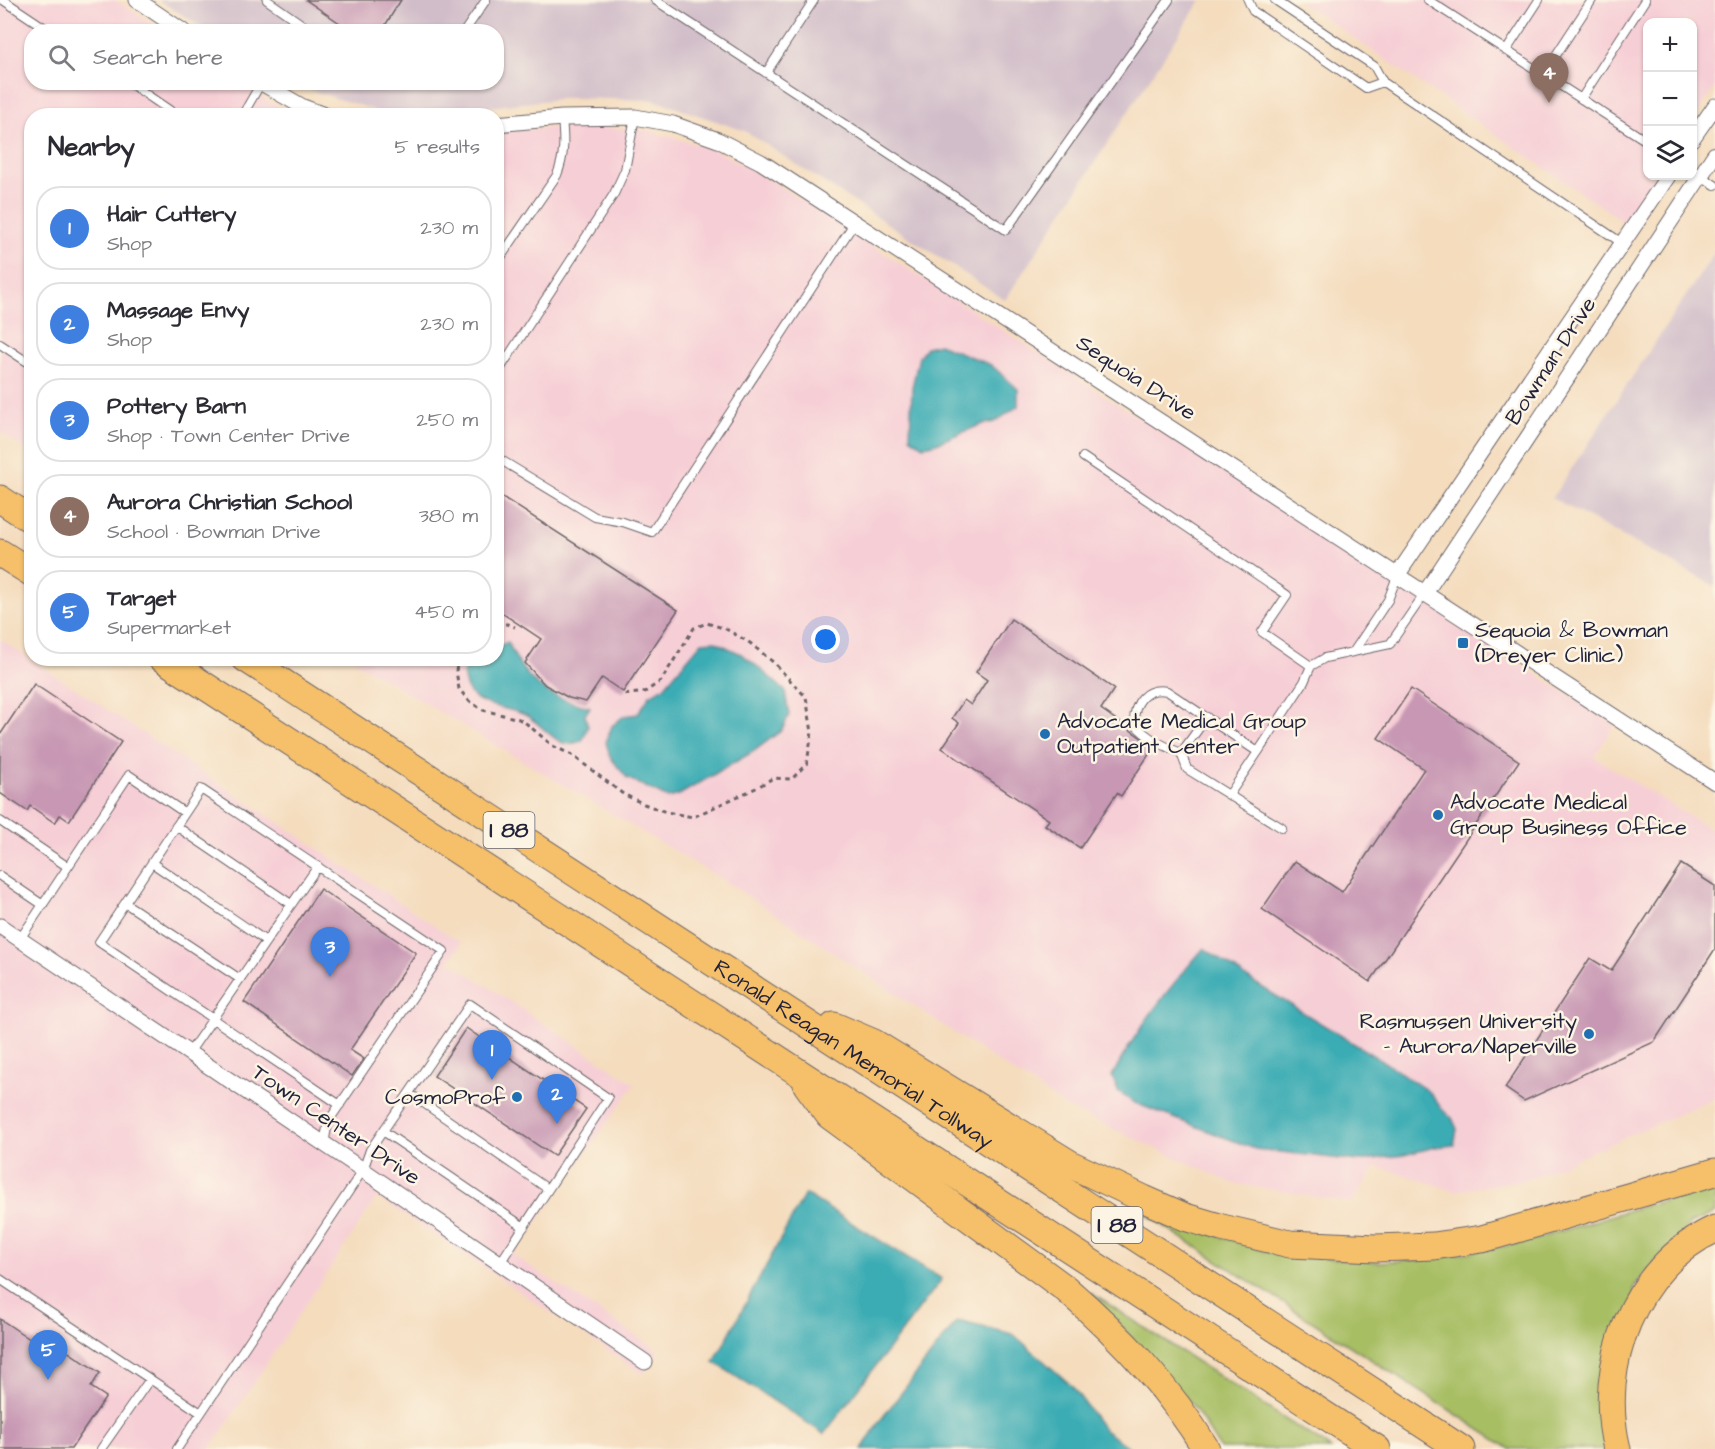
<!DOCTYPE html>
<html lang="en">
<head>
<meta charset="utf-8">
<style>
	:root { --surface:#fff; --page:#f7f7f7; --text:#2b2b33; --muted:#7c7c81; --line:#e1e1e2; --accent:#d93025 }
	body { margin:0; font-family:"Architects Daughter",sans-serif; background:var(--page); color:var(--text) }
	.controls { position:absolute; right:18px; top:18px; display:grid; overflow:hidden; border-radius:12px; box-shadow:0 2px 4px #0004 }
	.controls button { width:54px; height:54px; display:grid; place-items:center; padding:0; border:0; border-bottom:2px solid var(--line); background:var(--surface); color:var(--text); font:30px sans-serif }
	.you { position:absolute; left:826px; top:640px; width:21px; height:21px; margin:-15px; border:4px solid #fff; border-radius:50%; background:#1a73e8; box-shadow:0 0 0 9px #1a73e833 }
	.badge { display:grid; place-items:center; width:39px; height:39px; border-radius:50%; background:var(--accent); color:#fff; font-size:20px; font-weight:700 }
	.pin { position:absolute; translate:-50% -50px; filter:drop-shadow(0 2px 3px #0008) }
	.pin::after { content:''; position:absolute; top:32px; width:21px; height:18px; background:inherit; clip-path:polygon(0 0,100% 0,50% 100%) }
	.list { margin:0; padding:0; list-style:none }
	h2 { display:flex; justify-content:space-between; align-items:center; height:78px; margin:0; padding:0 24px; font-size:26px }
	h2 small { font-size:20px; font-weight:400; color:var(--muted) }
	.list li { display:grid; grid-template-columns:39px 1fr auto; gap:18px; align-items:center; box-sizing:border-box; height:84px; margin:0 12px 12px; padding:0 12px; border:2px solid var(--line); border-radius:24px }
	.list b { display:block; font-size:22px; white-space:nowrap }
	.list p { margin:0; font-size:20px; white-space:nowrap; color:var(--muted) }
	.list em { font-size:20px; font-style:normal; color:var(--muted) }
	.icon { flex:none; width:33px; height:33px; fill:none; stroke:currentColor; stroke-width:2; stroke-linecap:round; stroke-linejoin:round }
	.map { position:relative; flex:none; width:1715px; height:1449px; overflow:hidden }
	.search { position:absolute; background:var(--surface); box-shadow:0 2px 4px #0004; left:24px; top:24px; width:480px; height:66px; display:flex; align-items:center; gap:15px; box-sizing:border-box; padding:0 21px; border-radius:24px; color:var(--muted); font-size:22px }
	.panel { position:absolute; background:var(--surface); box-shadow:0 2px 4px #0004; left:24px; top:108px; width:480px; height:558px; border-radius:24px }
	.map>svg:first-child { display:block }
	.built { fill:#f6cfd6 }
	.industrial { fill:#d1bdc9 }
	.green { fill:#a7be63; stroke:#64704f; stroke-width:1.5 }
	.water { fill:#3bacb4; stroke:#2e6778; stroke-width:1.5 }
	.building { fill:#c797b3 }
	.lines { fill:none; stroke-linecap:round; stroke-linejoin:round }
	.service-casing { stroke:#6c6368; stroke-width:10 }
	.minor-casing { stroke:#6c6368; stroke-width:17 }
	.motorway-casing { stroke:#6c6368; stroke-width:29 }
	.path { stroke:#6c6368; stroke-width:3; stroke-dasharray:4.5 4.5; stroke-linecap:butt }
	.service { stroke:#fff; stroke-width:8 }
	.minor { stroke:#fff; stroke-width:15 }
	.motorway { stroke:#f6c06b; stroke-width:27 }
	.poi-dot { fill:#1f6fb2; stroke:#fcf5e5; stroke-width:2 }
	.labels { text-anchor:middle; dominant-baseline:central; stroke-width:5; stroke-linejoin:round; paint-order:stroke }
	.shield { fill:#fcf5e5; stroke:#63616e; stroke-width:1.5 }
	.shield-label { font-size:21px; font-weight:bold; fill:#22223b }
	.street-label { font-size:22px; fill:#22223b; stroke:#fcf5e5 }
	.poi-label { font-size:22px; fill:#22223b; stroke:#fcf5e5; text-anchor:start }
</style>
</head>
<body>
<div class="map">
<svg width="1715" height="1449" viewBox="0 0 1715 1449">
	<rect width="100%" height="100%" fill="#fcf5e5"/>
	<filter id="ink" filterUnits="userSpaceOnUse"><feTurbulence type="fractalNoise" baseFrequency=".0167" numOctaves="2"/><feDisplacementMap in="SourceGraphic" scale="12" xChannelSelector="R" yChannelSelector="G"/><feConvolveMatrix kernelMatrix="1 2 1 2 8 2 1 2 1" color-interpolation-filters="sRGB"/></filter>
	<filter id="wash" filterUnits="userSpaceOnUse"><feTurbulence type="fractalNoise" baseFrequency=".008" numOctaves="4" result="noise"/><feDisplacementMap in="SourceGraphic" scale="24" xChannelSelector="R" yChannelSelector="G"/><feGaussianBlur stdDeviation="1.35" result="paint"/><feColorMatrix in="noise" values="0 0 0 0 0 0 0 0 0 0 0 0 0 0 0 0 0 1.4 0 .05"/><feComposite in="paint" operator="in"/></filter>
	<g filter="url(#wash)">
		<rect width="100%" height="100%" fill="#f4dcbd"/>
		<path class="built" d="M0,0H115L163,31L32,32V82L240,83L271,103L298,115L32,116L31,453L0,432Z
			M1298,0H1715V87L1693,120L1692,22H1648V176H1655L1624,222Z
			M574,126L646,130L713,149L764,176L1615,725L1594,757L1715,832V1098L1529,1179L1455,1191L1376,1166L1352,1203L1232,1183L1068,1108L730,884L351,659L496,658L497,132Z
			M0,639L461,943L449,961L635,1084L513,1255L659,1351L643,1374L377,1197L210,1449H0Z"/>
		<path class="industrial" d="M158,0H1201L1005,300L745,131L654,100L567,98L471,109L381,112L297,86L291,83L496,82V32L209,31Z
			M1715,252V586L1552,498Z"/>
		<path class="green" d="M1715,1187V1213L1690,1224L1635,1285L1606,1449H1510L1145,1214V1212L1274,1254L1377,1262L1428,1259L1523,1243L1626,1211Z
			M1091,1293L1331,1449H1220L1194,1407Z"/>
		<path class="water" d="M939,344L991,365L1018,389V406L995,422L983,424L934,444L923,446L910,437L912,387L919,357L926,347Z
			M714,641L741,654L757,666L785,691L789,715L782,730L754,751L679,795L668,798L627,778L610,757L606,742L612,726L624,716L638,714L650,695L664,687L702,642Z
			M508,642C526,684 547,697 590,707L585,715L588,727L582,741L570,744L563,743C548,736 539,722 525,715C504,705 469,709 464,679C463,671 466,664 472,659L496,658L497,647Z
			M1204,948L1247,978L1392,1067L1429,1092L1443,1110L1452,1118L1457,1129L1454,1145L1435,1147L1404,1155L1358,1161L1255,1149L1135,1103L1118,1091L1112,1076C1138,1027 1168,989 1204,948Z
			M805,1194L942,1279L824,1434L714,1362Z
			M957,1321L1013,1334L1072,1386L1104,1430L1131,1449H862L879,1422Z"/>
		<g id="blocks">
			<path class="building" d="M306,0H401L381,32H353Z
				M496,493L678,610L623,692L602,678L586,702L569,698L545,685L525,663L541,639L496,609Z
				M1011,619L1114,689L1101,709L1154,747L1121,796L1117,793L1080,848L1045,825L1049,820L942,748L959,723L952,718L964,700L971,705L987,680L976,672Z
				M34,684L121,742L69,821L60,815L55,823L30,806L27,811L0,793V735Z
				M1411,689L1519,761L1370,982L1262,909L1295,861L1342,892L1424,769L1378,738Z
				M1681,864L1715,886V949L1654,1042L1524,1101L1505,1088L1590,958L1611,971Z
				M320,889L416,953L350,1050L364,1059L352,1076L244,1002Z
				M466,1028L586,1109L554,1156L434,1076Z
				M0,1319L61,1360L67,1351L100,1373L91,1387L106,1397L71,1449H0Z"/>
		</g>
	</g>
	<g filter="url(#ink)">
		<use href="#blocks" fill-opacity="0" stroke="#6c6368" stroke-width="1.5"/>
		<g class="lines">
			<defs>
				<path id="service" d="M3,0L51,32
					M267,0L313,32
					M655,0L1006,230L1169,0
					M1248,0L1253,11L1366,88L1383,82
					M1275,0L1374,66L1383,82L1622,243
					M1428,0L1648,142
					M464,32L486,0
					M1506,51L1539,0
					M766,73L814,0
					M1543,75L1592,0
					M128,82L178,116
					M1581,99L1645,0
					M242,116L261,83
					M1692,170L1715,185
					M496,264L557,175C565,155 564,139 562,118
					M0,344L32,365
					M496,375L614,194L625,170L635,117
					M496,457L595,517L623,522L652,532L855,222
					M1083,457L1287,595L1262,632L1311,666L1325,658L1390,644L1425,593
					M1354,651L1388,600L1398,574
					M1181,753L1207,717
					M1229,795L1258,752
					M0,821L68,867
					M176,826L291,904
					M1282,828L1187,769L1181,753C1164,746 1146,738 1134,723C1134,702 1145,687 1167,691L1258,752L1304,682L1311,666
					M152,863L266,941
					M0,876L43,905
					M125,903L240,979
					M20,939L129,775L185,813
					M189,1053L318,866
					M409,1093L548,1189
					M383,1131L524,1227
					M324,1144L328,1122L444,951L201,789L99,942L340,1105
					M0,1279L201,1413
					M101,1449L150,1379
					M177,1449L363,1170L370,1150L470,1004L608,1098L500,1263"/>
				<path id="minor" d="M137,0L184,32
					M260,82L303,107L327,116
					M496,124L562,118L635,117L673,124L718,140L761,162L1715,782
					M1692,139L1715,106
					M1398,574L1668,176
					M1425,593L1715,154
					M0,926L363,1170L645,1362"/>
				<g id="motorway">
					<path d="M0,499L32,520"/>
					<path d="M0,553L32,573"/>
					<path d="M162,658L1377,1449"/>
					<path id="s1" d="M245,658L1461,1449"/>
					<path d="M834,1026L874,1043L1072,1165L1144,1199L1185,1217L1222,1228L1290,1244L1376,1248L1434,1246L1482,1239L1715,1172"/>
					<path d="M807,1085L829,1115L1066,1289C1120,1336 1169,1387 1206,1449"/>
					<path d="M1617,1449C1596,1366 1634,1266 1715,1229"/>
				</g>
			</defs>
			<use href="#service" class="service-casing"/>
			<use href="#minor" class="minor-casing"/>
			<use href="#motorway" class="motorway-casing"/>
			<path class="path" d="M496,624H507L515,627
				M458,658L456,671L459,689L470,702L483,710L519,719L527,724L553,746L572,755L623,794L644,804L666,812L693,817L756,788L773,778L792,779L807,763L812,732L806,697L773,662L750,643L726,629L707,623L694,628L661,681L645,692L623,695"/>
			<use href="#service" class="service"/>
			<use href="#minor" class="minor"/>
			<use href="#motorway" class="motorway"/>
		</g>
	</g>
	<g class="poi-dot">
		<rect x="1457" y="637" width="12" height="12" rx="3"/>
		<circle cx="1045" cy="734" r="6"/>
		<circle cx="1438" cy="815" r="6"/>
		<circle cx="1589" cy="1034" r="6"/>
		<circle cx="517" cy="1097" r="6"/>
	</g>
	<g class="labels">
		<g class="shield">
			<rect x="483.5" y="812" width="51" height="36" rx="4.5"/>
			<rect x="1091.5" y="1207" width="51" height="36" rx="4.5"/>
		</g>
		<g class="shield-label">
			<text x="509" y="830">I 88</text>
			<text x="1117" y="1225">I 88</text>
		</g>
		<g class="street-label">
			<text transform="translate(1551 361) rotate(-57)">Bowman Drive</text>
			<text transform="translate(1136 378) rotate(33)">Sequoia Drive</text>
			<text stroke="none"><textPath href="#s1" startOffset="726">Ronald Reagan Memorial Tollway</textPath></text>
			<text transform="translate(336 1125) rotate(34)">Town Center Drive</text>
		</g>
		<g class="poi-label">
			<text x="1475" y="630">Sequoia &amp; Bowman<tspan x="1475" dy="25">(Dreyer Clinic)</tspan></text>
			<text x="1057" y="721">Advocate Medical Group<tspan x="1057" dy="25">Outpatient Center</tspan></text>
			<text x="1450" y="802">Advocate Medical<tspan x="1450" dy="25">Group Business Office</tspan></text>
			<text x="1577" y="1021" text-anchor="end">Rasmussen University<tspan x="1577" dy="25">- Aurora/Naperville</tspan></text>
			<text x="505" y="1097" text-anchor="end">CosmoProf</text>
		</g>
	</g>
</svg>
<div class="controls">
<button>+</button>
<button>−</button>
<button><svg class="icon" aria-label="layers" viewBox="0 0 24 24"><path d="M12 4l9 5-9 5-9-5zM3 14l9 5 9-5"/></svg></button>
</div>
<div class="you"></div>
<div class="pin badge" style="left:492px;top:1080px;background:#3f7fe0">1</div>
<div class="pin badge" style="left:557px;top:1124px;background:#3f7fe0">2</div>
<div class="pin badge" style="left:330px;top:977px;background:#3f7fe0">3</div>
<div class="pin badge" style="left:1549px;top:103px;background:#8d6e63">4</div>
<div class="pin badge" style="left:48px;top:1380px;background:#3f7fe0">5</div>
<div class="search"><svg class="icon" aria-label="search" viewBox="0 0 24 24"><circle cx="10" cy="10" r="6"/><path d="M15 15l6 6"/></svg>Search here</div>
<section class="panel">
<h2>Nearby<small>5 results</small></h2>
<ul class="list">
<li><span class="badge" style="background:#3f7fe0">1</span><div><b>Hair Cuttery</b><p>Shop</p></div><em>230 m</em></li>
<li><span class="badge" style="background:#3f7fe0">2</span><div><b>Massage Envy</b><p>Shop</p></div><em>230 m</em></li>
<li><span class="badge" style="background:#3f7fe0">3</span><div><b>Pottery Barn</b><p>Shop · Town Center Drive</p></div><em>250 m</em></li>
<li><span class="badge" style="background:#8d6e63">4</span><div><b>Aurora Christian School</b><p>School · Bowman Drive</p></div><em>380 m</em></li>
<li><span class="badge" style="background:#3f7fe0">5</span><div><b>Target</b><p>Supermarket</p></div><em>450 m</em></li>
</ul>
</section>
</div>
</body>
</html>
